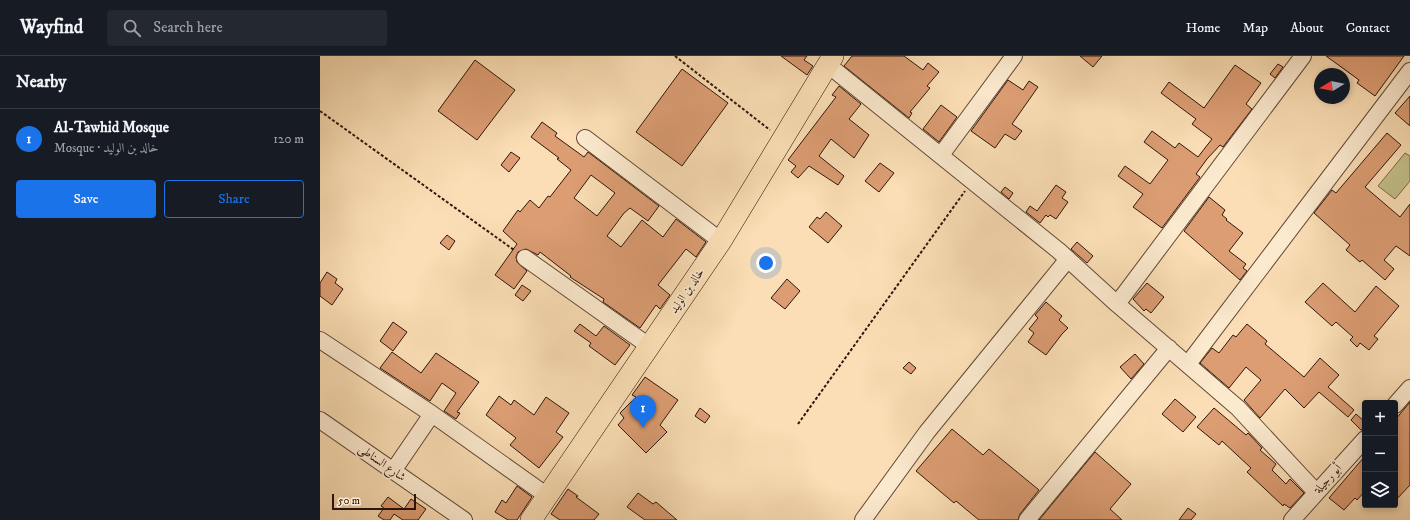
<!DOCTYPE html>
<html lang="en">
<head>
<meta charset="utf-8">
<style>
	:root { --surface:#171b24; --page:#242831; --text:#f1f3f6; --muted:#9ea1a6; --line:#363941; --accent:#1a73e8 }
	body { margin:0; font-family:"IM FELL DW Pica",Amiri,serif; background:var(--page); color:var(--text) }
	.controls { position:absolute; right:12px; bottom:12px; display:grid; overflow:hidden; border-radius:4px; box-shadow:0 2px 6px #0003 }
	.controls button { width:36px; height:36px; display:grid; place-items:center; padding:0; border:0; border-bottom:1px solid var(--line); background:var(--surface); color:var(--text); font:20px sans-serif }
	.compass { position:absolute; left:994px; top:12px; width:36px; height:36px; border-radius:50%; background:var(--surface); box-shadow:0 2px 6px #0003; rotate:260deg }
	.scale { position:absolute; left:12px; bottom:10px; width:84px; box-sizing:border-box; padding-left:4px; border:2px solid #2f160c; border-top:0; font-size:11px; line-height:14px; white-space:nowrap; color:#2f160c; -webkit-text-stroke:3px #fceacf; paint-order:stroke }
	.you { position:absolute; left:446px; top:207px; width:14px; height:14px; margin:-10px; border:3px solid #fff; border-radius:50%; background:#1a73e8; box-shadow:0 0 0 6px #1a73e833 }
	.badge { display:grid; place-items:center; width:26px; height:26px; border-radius:50%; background:var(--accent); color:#fff; font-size:13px; font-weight:700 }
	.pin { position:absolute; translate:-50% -33px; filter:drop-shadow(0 1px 2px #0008) }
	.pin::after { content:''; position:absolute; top:21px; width:14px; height:12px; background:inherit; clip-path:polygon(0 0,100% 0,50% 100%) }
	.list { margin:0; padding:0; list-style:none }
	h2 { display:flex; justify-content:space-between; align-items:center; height:52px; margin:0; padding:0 16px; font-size:17px }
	h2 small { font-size:13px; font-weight:400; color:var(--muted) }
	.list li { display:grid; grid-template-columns:26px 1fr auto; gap:12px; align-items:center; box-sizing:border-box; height:60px; padding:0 16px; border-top:1px solid var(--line) }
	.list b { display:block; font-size:15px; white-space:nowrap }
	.list p { margin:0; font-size:13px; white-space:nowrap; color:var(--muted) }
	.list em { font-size:13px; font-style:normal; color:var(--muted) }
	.actions { display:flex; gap:8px; padding:12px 16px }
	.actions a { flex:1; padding:9px 0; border:1px solid var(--accent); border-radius:4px; text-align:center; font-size:14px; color:var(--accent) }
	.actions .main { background:var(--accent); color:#fff }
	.icon { flex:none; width:22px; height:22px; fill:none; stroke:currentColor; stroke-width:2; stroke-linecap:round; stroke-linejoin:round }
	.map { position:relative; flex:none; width:1090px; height:464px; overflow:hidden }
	header { display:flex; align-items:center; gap:24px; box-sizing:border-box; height:56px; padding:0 20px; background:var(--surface); border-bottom:1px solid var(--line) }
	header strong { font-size:19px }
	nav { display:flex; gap:22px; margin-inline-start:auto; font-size:14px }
	.search { width:280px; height:36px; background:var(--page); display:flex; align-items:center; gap:10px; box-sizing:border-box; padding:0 14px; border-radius:4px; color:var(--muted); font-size:15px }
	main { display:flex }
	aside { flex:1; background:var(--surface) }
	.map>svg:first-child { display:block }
	.green { fill:#c3c08a; stroke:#796b4b }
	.building { fill:#dc9d73; stroke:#2f160c; fill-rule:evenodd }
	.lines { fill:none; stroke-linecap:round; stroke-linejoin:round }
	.minor-casing { stroke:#624836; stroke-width:18 }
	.major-casing { stroke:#2f160c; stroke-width:22 }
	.path { stroke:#2f160c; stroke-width:2; stroke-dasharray:3 2; stroke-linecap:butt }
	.minor { stroke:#fceacf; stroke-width:16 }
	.major { stroke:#fbdeb5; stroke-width:21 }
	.labels { text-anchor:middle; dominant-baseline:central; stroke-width:3.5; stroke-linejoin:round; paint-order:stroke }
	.street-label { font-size:12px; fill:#2f160c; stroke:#fceacf }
</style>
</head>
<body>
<header>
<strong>Wayfind</strong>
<div class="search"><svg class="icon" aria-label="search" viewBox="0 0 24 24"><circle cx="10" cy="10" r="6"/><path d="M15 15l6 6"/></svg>Search here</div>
<nav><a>Home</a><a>Map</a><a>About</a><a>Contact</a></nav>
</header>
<main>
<aside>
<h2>Nearby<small></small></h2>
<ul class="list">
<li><span class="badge">1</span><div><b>Al-Tawhid Mosque</b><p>Mosque · خالد بن الوليد</p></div><em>120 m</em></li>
</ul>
<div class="actions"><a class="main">Save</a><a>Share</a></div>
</aside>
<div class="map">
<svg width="1090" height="464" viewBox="0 0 1090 464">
	<rect width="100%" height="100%" fill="#fbdeb5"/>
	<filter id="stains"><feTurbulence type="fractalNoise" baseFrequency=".005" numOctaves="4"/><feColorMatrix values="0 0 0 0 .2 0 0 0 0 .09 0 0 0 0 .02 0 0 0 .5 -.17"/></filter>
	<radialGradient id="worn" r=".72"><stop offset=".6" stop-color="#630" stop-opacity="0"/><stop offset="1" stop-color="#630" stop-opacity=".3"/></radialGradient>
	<path class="green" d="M1085,97L1090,100V125L1075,143L1058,130Z"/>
	<path class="building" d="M461,0H487L484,4L493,10L487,19Z
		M532,0H584L603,14L608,7L619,16L607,30L610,32L590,56L592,57L589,62L524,10Z
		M760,0H782L773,11Z
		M1006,0H1084L1055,40L1037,27L1039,24Z
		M155,4L195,34L157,84L118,55Z
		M958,8L963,11L955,22L950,18Z
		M915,9L941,27L926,48L932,53L903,91L900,89L887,103L876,118L880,121L842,172L813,151L823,138L798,120L805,110L830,128L848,104L824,86L832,75L855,92L859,87L878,101L892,83L872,68L876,63L841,37L849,26L884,52Z
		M362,13L408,47L362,110L316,76Z
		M688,24L703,34L709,25L718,31L692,68L702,75L695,84L685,78L675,92L651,75Z
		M519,30L541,48L529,63L549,79L534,102L511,83L499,100L524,120L518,129L489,110L478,122L471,116L476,110L468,104L516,41L512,39Z
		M1090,40V70L1075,57Z
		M621,49L637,61L619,86L603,73Z
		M222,66L237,77L235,80L264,101L268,96L339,150L328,165L310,152L304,157L287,180L301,191L322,164L343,181L356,163L386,186L376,201L366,193L338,229L350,239L340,253L336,249L320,272L283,246L284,243L250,221L251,220L220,196L218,199L206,193L198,196L196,201L197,206L207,215L194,233L175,219L197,188L183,175L198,154L200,156L210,144L219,152L228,140L230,141L251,114L237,103L239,102L211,81ZM271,119L295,137L277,160L254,142Z
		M1067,77L1081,89L1045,131L1080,161L1090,148V200L1076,190L1064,204L1074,213L1065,224L1042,204L1040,206L1026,194L1030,189L994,157L1012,134L1016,137Z
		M191,96L200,102L189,116L181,109Z
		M560,107L574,117L559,136L545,125Z
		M736,129L746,136L742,142L748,146L736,163L730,159L728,161L726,159L720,167L706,156L710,150L717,155Z
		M685,131L693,137L689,143L681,136Z
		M889,141L905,154L902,159L907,163L906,164L923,177L909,195L926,208L923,212L927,215L920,224L864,175Z
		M506,156L522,170L508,187L489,171L497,161L500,163Z
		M127,179L135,185L129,194L120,187Z
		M757,186L773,200L767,207L751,193Z
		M7,216L17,223L15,227L23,233L12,249L0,240V227Z
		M467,223L480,235L465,253L451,242Z
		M827,227L844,241L831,257L826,253L824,255L813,243Z
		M1003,227L1035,256L1056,230L1079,250L1054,280L1058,283L1049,294L1040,287L1037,291L1030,284L1033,281L1016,266L1012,270L985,246Z
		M202,229L211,235L203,245L195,239Z
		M726,246L742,260L739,264L748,272L742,278L726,299L708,286L714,277L709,273L718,262L715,259Z
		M73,266L87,276L73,295L60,285Z
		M260,268L276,280L284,270L310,289L295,309L269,290L271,287L254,275Z
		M927,268L947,285L945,288L984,321L1000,302L1019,319L1008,331L1034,354L1028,361L999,336L984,352L965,333L940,362L924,344L941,324L926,311L909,332L880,307L892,292L899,297L913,279L916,281Z
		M72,296L101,317L116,297L159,326L137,356L140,357L136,363L124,355L136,337L122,327L110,345L60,312Z
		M815,298L824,308L811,323L800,311Z
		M589,306L596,312L591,318L583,312Z
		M325,321L358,344L340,369L347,376L326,397L298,369L304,362L300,357L316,341L312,339Z
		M179,340L191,349L194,344L214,359L226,341L249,357L236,376L243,381L219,412L190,389L196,382L166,359Z
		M855,343L876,361L863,376L842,358Z
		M1090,346V429L1075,445V364Z
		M380,352L390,360L385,367L375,360Z
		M894,352L926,379L928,377L942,392L940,394L956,408L952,414L966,428L970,423L984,437L970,452L964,448L963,450L927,416L931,412L902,385L899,389L877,371Z
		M1036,358L1045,366V374H1041L1031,364Z
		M632,373L663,399L669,393L719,434L700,458L698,464H659L636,445L634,447L596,415Z
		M775,396L811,428L790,453L802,464H719Z
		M1045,400V435L1037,444L1035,442L1024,454L1009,442Z
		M197,430L212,441L197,464H188L175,456L182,444L186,447Z
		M248,433L258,440L256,441L279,458L274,464H240L231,458Z
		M318,437L333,448L336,446L357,464H325L307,451Z
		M68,441L84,453L91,443L106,453L98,464H83L74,458L70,464H64L58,460L64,452L61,450Z
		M868,452L876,458L871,464H859Z"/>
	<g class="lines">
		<defs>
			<path id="minor" d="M507,8L739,195L797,248L918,352L996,436
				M265,82L401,185
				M621,99L694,0
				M205,202L329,290
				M797,248L983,0
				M0,284L112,358L226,439
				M868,308L1090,15
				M1075,349L1090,332
				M0,364L144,464
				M73,415L112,358
				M543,464L607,376L748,203
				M707,464L849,292
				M972,464L1045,383"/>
			<path id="major" d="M211,464L401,185L513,0"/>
		</defs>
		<use href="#minor" class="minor-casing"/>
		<use href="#major" class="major-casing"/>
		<path class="path" d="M355,0L450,74
			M0,55L194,194
			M478,368L645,135"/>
		<use href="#minor" class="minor"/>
		<use href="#major" class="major"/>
	</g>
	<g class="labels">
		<g class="street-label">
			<text transform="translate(367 235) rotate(-56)">خالد بن الوليد</text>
			<text transform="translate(62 407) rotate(35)">شارع السناطى</text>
			<text transform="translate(1008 423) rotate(-47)">أبو رجيلة</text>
		</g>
	</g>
	<rect width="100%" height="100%" filter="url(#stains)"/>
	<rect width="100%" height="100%" fill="url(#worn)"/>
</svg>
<div class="controls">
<button>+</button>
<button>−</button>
<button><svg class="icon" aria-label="layers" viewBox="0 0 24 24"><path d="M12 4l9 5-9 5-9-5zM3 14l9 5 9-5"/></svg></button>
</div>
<svg class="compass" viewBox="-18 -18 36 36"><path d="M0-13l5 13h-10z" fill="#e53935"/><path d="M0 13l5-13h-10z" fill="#9ea1a6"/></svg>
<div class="scale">50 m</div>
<div class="you"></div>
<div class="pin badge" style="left:323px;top:372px">1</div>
</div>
</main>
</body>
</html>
